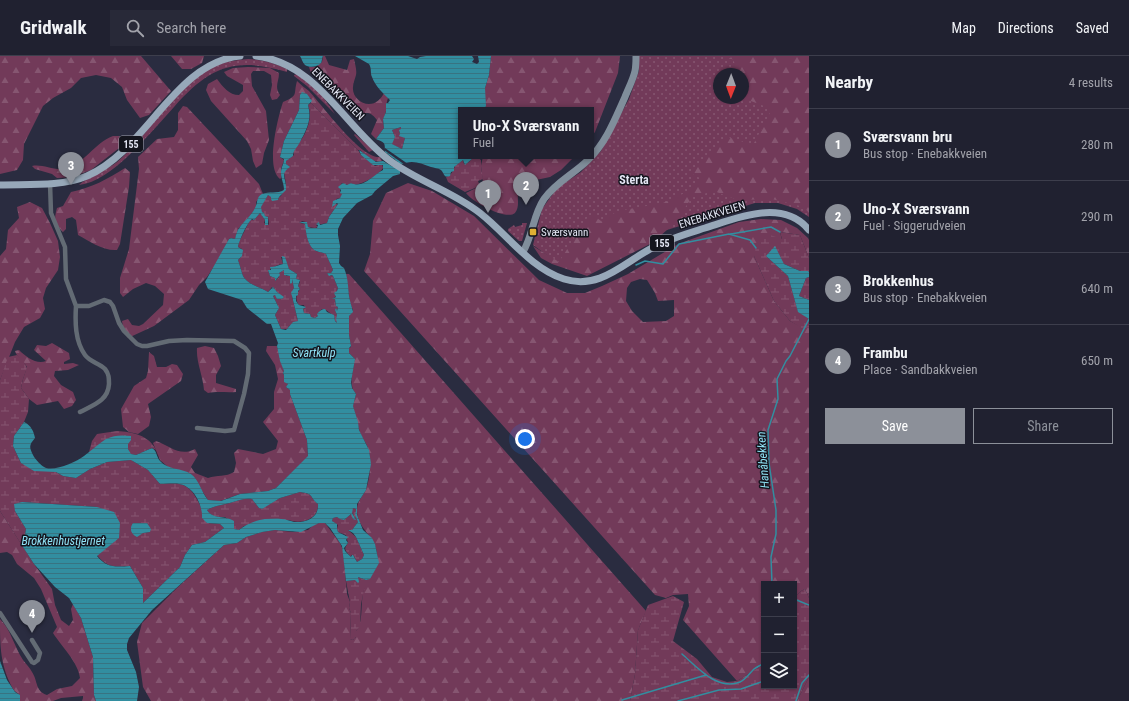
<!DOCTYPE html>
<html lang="en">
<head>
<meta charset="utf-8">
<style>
	:root { --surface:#202130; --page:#282938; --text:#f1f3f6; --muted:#a2a3ab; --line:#3d3e4c; --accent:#8c9099 }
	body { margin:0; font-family:"Roboto Condensed",sans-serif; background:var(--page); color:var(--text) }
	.controls { position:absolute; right:12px; bottom:12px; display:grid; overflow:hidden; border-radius:0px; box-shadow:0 1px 3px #0004 }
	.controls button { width:36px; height:36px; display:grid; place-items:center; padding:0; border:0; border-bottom:1px solid var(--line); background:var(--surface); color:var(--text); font:20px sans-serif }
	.compass { position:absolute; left:713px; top:12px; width:36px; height:36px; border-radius:50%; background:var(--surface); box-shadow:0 1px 3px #0004; rotate:181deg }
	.you { position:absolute; left:525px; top:383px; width:14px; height:14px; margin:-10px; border:3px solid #fff; border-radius:50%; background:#1a73e8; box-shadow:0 0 0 6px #1a73e833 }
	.badge { display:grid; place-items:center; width:26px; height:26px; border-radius:50%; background:var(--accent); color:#fff; font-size:13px; font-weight:700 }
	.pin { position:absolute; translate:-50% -33px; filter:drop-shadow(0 1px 2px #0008) }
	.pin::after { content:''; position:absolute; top:21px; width:14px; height:12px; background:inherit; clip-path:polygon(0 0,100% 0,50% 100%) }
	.popup { position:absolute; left:458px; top:51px; width:136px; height:52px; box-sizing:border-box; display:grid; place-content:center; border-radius:0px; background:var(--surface); filter:drop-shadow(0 1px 3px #0005); font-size:13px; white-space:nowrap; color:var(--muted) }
	.popup b { font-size:15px; color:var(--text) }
	.popup::after { content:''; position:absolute; left:50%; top:100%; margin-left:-8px; border:8px solid transparent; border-top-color:var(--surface) }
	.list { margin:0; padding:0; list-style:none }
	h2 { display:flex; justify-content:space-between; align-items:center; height:52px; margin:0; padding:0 16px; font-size:17px }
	h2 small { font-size:13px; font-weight:400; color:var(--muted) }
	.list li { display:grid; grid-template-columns:26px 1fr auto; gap:12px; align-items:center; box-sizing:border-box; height:72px; padding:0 16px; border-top:1px solid var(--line) }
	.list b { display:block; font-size:15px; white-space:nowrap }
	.list p { margin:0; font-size:13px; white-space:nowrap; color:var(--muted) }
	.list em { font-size:13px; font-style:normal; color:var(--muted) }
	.actions { display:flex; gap:8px; padding:12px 16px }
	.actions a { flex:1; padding:9px 0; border:1px solid var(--accent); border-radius:0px; text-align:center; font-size:14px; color:var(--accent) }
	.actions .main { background:var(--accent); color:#fff }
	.icon { flex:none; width:22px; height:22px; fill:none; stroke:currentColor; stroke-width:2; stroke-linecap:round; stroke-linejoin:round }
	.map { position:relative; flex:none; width:809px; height:645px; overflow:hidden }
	header { display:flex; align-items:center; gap:24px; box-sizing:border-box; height:56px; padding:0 20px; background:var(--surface); border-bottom:1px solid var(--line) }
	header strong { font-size:19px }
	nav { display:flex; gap:22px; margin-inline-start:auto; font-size:14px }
	.search { width:280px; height:36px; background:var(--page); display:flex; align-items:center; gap:10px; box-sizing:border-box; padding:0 14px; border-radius:0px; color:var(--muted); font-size:15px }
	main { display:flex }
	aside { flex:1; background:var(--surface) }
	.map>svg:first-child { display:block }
	.grass { fill:url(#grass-dots); fill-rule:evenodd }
	.forest { fill:url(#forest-firs); fill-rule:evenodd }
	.wetland { fill:url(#wetland-marsh); fill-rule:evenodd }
	.water { fill:url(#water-rules); fill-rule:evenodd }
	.pier { fill:#2a2c40 }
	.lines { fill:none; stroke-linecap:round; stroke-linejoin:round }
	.stream { stroke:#328ea0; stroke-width:1.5 }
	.minor { stroke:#636b74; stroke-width:4.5 }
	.secondary { stroke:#808e9b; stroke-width:7 }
	.primary { stroke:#97a8b9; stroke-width:7 }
	.poi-dot { fill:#dfb034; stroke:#14151e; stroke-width:1.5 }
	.labels { text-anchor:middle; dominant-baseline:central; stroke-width:3; stroke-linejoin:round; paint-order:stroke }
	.shield { fill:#14151e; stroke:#a5a7b3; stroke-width:1 }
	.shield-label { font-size:10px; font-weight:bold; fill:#e3e5f3 }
	.street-label { font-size:11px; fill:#e3e5f3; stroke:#14151e }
	.poi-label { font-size:11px; fill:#e3e5f3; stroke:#14151e; text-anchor:start }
	.neighbourhood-label { font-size:12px; font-weight:bold; fill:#e3e5f3; stroke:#14151e }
	.water-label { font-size:12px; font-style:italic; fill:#8fe1f4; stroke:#14151e }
</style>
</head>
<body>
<header>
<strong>Gridwalk</strong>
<div class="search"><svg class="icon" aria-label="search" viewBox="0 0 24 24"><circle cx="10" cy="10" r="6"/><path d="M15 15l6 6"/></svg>Search here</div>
<nav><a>Map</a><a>Directions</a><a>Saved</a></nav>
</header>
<main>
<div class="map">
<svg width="809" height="645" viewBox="0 0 809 645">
	<defs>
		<pattern id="grass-dots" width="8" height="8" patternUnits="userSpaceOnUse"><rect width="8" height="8" fill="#723a59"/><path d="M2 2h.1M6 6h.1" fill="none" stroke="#865671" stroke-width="1.8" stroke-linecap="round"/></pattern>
		<pattern id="forest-firs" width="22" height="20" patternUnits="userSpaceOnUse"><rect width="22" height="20" fill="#723a59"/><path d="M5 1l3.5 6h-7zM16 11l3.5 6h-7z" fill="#865671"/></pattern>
		<pattern id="wetland-marsh" width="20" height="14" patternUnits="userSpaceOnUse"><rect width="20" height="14" fill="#723a59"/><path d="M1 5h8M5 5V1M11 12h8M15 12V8" fill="none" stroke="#865671"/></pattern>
		<pattern id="water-rules" width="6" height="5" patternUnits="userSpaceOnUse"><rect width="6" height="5" fill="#328ea0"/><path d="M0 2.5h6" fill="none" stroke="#387482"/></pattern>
	</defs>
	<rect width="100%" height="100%" fill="#2a2c40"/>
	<path class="grass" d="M638,0H809V161L797,153L778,147H755L657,177L562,210L533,189L542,153L557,132L581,116L601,95L629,43L639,15ZM719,18H743V42H719Z
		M248,3C262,4 274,7 287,13V16C233,0 209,12 174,51C158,69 143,86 126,102C113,114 96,127 79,129C86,122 107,114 117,106C149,79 175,31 212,11C222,6 236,4 248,3Z
		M297,18L321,38L335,58L307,30L294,20V19Z
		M355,78L373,94L369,96L354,79Z
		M522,167H527L522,185H519L508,175V173L514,169L515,171L522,169Z"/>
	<path class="forest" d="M0,0H141L171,35L149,59L140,62L127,44L122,31L111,22L96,19L81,22L71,32L53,42L43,50L24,88L23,104L17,114L0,118Z
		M171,0H204L202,7L191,13H182Z
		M323,0H325L329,9L347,14L350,4L354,3C355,8 357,14 356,19C355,23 353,27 353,31C352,40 360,48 369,48C376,48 381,43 384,37L388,42C385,49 388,56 383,63L384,72L376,83L371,78L377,64C368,53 367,59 357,57C348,54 320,25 311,17L309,11H315L322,6Z
		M491,0H620L618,17L595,76L591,81V54H483L485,52V32L489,19Z
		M724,0H809V157L804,151L772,143L737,144L714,135L692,141L675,167L652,187L587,220L552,208L541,202L533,190L559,206L589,159H593L601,165L618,155L663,147L689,135L700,122L690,117L728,81L753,89L772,53L743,42V18H729L734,4Z
		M248,11L270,12L279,17C279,26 274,30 280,39L277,43L272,44L270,39L272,29L271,19L264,15H253L251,18L252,30L266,55L269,84L264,97L262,108L256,112L253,105L251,93L247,85L211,45L206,34L208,28L217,23C223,31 229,39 239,39L243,35V29L227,20L224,16L233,12Z
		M297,25C301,29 305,32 309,35C322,49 362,104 380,101L382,105C374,108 365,99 360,94H358L311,47V43L304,37L300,39L299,54L284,85L280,101L284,104L281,113V122L280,123C265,112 278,61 283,46C299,39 293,39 297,25Z
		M183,50L187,51L259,128L263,138L256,146V152L249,161L238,173L235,183L231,182L229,183L221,200L207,221L199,229L189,244L154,270L128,282L124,276L122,265L128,263L132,269L139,270L143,268L163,249L164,238L155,230L146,227L133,233L123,241L120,237V222L129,193L139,113L138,101L157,83L174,81L178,74V57Z
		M113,80H119L123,83V89L91,114L73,121L57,122L52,118L35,113L32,110C42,108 52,114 63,113C84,109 94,87 113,80Z
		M483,100H575L561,114L550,121L522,127C521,130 519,133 518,136C517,142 520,151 515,157C506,165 471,145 466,137L480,130L483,127L481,110Z
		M125,112L130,116L129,131L120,188L117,194C103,195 89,185 78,179L76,164L72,161L66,163V173L63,176C54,168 54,163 57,152L63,150L71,136C91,132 108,123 125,112Z
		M408,127L432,135L474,160L539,224L567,237H585L602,230L628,218L678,188L739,166L761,163L781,164L797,172L808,182L809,184V202L800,179L780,176L782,184L754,200L774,245L790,265L803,272L809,271V542L805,533L801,535L794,542V528H764V608L737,625L683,564L689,550L688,538L673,539L666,542L655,539L364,215L370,198L373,165L386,137ZM640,223L647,224L655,237L658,245L674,244V260L666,265L643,266L632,255L626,245L627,232L631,226Z
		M30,146L42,152L50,167L58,185L60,201L58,214L46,232L43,242L45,253L40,262L24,271L15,286L0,324V200L6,193L8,174L19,162L17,151Z
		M346,218H349L646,555L638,574L635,618L630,645H151L143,631L137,586L142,567L178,531L224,489L237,487L246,481L262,476L275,474L293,476L308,474L313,469L319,467H325L340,487L343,494L347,538L350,546L349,552L351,557L350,583L353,584L356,581V575C364,567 360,545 364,533C369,520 379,514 377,497C375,479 357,473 357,454C357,446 362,441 365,435C370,426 371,406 369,396C368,389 363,383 360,377C360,375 353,352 353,350C353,347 355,342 356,338C354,335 352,333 352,329C350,320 355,311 354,302L349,297V292L351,291L349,279V260L353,254L350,247Z
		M52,287L69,297L70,303L64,306V308L73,307L79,309L68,314L55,315L54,320L61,329L73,336L76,344L72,350L64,353L58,345L37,349L29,343L21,332L23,323L27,311C24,305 17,302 15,295L19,294C26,301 37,309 46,305L34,294L37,289L46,290Z
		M205,290L214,292L218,300L221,310L216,319V327L236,333V336C227,337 218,335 208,337L204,334C203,320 196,306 197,292Z
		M267,290H277L284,315L283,317L288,329L286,331L290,334V338L307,384L308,401L276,432L268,435L240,438L220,445L208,444L191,418L168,411L160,404L153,387L156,385C170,390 180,401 195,393L198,399L191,411L195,417L208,422C217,419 226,421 234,416L236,407L234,397L238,393L263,398L276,393L278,385L263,366L274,353V336L278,323L275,309L266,295Z
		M149,296L154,300L157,311H166L172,308L177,309L183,318L181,325L148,348L151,361L149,370L138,378L129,376L123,371L121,353L134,330L146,322L148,315Z
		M0,455L34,508L52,533L55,549L61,564L69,570L73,564L71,553L73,548L81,562L93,601L94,639L96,645H82L83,642V640L61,642L53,645H20L19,639C17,636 15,636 13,633C0,609 0,590 0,563C11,574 14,590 23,604C26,608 30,612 32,616C38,625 35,635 47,639L57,633L72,630L80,622C78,606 62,591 53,577L57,571L41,533L34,522L17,508L12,499L7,496L0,497Z
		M809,621V645H797Z"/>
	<path class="wetland" d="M311,47L358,94L361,99L375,110L382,108L383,112C376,122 354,134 342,127L340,130V136L343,138L340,142L336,143V148H338L329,161L327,167L316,169L318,171L315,172L308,171L306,166L302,165L300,167L305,168C307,177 307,190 316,195C319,196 323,196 326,198C328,203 331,209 333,214L331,217H327L330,220L332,219L333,220L338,232L335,239L336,240L333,243H335L336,250L338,251L337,255L335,253L337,259V267L335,265L334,260L326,254L322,253L319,256L318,260L315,262L311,261L310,258L304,257L303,253L305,252L304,249H299C295,243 296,239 300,233L298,230L300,226V224L296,223L297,218L289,213L284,201H281L283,208C279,208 274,211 270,213V214H268L270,220L275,222V225L279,221V217L284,214L286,220H290V226L291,228V223H292L294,232L292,240L298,265L289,270L287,273H281L275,259L278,254V250L273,240L275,239L279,243L283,242L275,234L274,232L272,231L268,236C261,231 248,229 243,220C241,215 240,209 238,204L241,201L242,193L238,191L239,186L250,164H254L260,157L265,164L264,167L268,169L269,168L268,161L265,160L263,156H262L260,151L268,139L278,144L279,141L281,140L286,128L284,116L289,111L286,108V105L294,99L293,94C304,83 314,64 308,49Z
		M401,71V73L399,76L405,82L402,93L391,88L395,81L392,74Z
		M474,100H478L477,101L481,104V111L483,123L478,125L480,130L465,136L448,126L446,121C452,120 453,113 456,109L463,104L464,108L469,106Z
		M780,176L800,179L809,202V216L807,215H800L766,200L788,220L798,255L809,263V271L803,273L790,265L774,245L754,200L757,187L764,177L782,183Z
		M809,221V244L799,240L806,222Z
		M17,299L24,306L27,312L23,323L21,332L29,343L28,356L24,366L14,380L13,390L21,407L56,416L63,420L76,422L90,413L107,406L131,404L148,414L160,428C167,428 173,427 179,428C195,430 202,454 207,467L220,468L224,472L205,486L192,489L185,499L180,511L142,548L143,532L130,510C115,511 107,512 97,499L110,489L97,451L22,446L15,455L26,473L23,491L0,455V324L8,301ZM133,467H147L150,476L143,477Z
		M117,375C132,376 149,379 156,394L152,392L136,399L130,398L128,393V387L89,396L92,385L97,378Z
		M300,436C315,438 309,441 318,448C319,463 301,469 289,464L244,470L239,474L234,473V469L225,461C217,461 211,461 207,454C216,449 224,449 233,446C240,444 245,442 252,443L259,452L266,450L280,442Z
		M353,452L356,453C357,456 358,463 358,466L352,474H348L356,481L364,499L362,503L357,506L354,500L351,499V501C346,495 343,494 348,487L346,479L338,476L337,473L338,469L332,465L333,462L337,461L344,464L351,458L356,464L351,455Z
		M358,521L366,524L370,523L364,534L361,548L360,570L356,575V581L353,584L350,583L351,557L349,552L350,546L346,525L355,524Z
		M805,533L809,542V621L797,645H630L635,618L638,574L648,549L673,540L684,546L673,585L697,603L712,621L727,626L737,625L764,608V630H794V542L801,535Z"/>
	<path class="water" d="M300,0H323C322,1 322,6 321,7C318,11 309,12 305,9C302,6 302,3 300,0Z
		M355,0H408L417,3L420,1L426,0H472L474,3L472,6L477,8L479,6L478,0H491L489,19L485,32L486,50L483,54H461V100H474V101L465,109L463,104L454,111V115L451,116L450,120C443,122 445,118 441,114C438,112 434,112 431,111C420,107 412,103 400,109V118L393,120L375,135L372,139L357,147L343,162L338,173V179L340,190L339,207L341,210L344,212C348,221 348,230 349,240C350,246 352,251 353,256L349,260V279L351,290L349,292V297L355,303L351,326L352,332L356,338L353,350L358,366L359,374L369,394L371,408L366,434L357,448V459L363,474L372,482L375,488L379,507L370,523L366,524L358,521L359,526L358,527L355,524L346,525L342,490L330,472L325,467H319L301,476L275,474L262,476L246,481L237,487L224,489L152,554L129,582L127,588V594L136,616L139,631L137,645H96L94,639L93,601L81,562L69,542L55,531L34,508L23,491L26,473L15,455L14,448L22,446L97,451L114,456L120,467L119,482L97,500C107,512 115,511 130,510L143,532V547L180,511L185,499L192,489L205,486L224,472L220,468L207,467L202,462C203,450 194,430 179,428C175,427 166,428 160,428L148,414L131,404L107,406L90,413L76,422L63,420L56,416L34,415L21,407L13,390L14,380L24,366C31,369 34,376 35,382C29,389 29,391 33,399C35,403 41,410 46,412C56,415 76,406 84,400C92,394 98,388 106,383C114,379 122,379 131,380V384L128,388V393L131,398L136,399L152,392C157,395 156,400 160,405C168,414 182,412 191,418C200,425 201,436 208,444L221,445L240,438L268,435L276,432L308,400L307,384L290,338V334L286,331L288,328L284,326V319L283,317L284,315L280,305L277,290L278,287L271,268H267L247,252L242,244L208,233L205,226L229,183L231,182L235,183C236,179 237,174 240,171C244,165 252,159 255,152C258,147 256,141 262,138C269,135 277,138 284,134C284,127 281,123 281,117C281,111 284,108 284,103L280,101L284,85L299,54L300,39L302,36L307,38L312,45L308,49C312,64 307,73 300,86C297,92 293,94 293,100L286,105V108L290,111C279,118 287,123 286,134L279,141L278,144L272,145L271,143V141L268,139L261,151L262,156L264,157L265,160L268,161V169H265V164L260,157L254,164L252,163C247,167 239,185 238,191L243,194L242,200L238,204C240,209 241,215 243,220C248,229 261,231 268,236L273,231L277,236L284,241L282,243H277L275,239L273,240L279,252L275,259L281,273L286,274L293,266L298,265L292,240L291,237L294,232L292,223V227L290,228V220L284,219V214L279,217L280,219L275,225V222L270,220L268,214H271L270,211C275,211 278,209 283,208L282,200L285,201L289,213L297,218L296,223L300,224L298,230L300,233L298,235V239L296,240V245L299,249L306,251L303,253L304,257L310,258L311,261L315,262L318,260L317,258C319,255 322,253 325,253L327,256L334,259L335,265L337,267L336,263L337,259L335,254L336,252L337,255L338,251L336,250L335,243H332L336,241L334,237L337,235L338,232L333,220L332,219L329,220L327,217H331L333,214C331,209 328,203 326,198C322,196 316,196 313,193C307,187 306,176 305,168L299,166H307L308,171L311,172H317L318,169L316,168L319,166L320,169L327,167L329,161L338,148L337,147L332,151L333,145L340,142L342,138L340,137L341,134L338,131L343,127L347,129L351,127C363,133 373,119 383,114V109H373L361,99L359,94L376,106L383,105L393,111L398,106L385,96C385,86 385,87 376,83L384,72L383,63L386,56V47H388L390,44C384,38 375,30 372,21C370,17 372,13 369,8ZM401,71V73L399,74L400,78L399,80L405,82L402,93L392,88L395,81L392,74ZM300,436C315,438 309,441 318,448C319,462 306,467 294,466C290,465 286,463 281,463C276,462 270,463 265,463C257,464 246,468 239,474L234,473V465C225,459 213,464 207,454C216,449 224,449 233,446C240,444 245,442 252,443L259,452L262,453L280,442ZM353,452L356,453V455L355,458L358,466L352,474H348L353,477L356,481L364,499L362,503L357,506L353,499H352L351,501L345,495L344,492L348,487L346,484L348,481L338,476L337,473V468L332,465L333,462L337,461L340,463L344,464L351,458L353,463L356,464L352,457Z
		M775,190L784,208L800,215H808L809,216V221L806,222L799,240L809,244V263L798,256L788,220L766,200Z
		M133,467H147L151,473L150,476L143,477L137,481C131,478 129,473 133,467Z
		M0,605L7,624L15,636L20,639V645H0Z"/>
	<path class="pier" d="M385,92L408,108L405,109L384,94Z"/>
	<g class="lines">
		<path class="stream" d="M731,178L771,171L780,176
			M636,209L645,205L663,208L679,188L729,178L750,184L756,192
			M772,528L771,501L776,478V454L769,407L768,374L778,343L777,323L786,305L790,300L809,263
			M794,543L809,549
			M682,598C697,611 717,635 740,626C745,624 750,617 754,613C757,611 761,609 764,607
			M622,644L706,619
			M678,645L719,634L741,633L764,625
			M796,645L802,627L809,619"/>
		<path class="minor" d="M50,127L51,157L65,191L66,223L76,250H89L104,244L110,246L113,250L119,267L124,275L137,288L142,290H147L169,285L187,284L234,285L245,292L249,297L248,318L244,338L234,374L225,375L197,372
			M76,250C75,266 75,285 85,299C90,306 99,307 105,313C109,318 109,322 109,328C108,345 93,349 80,356
			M0,557L32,606L34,607L38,604L40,597L32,584"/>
		<path class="secondary" d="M523,196C533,179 533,159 544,143C556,126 574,118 588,104C606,87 615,63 625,41C628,33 633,24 635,15C636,10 636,5 636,0"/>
		<path class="primary" d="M256,0C317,7 344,70 389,104C417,125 452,135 480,157C507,178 530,212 564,223C601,235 626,204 656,190C671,182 689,177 705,172C737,162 783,142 809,174
			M0,129C28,128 61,131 87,120C147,94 174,7 240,0"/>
	</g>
	<rect class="poi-dot" x="529" y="172" width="8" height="8" rx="2"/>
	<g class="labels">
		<g class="shield">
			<rect x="119" y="80" width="24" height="16" rx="3"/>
			<rect x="650" y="179" width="24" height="16" rx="3"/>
		</g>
		<g class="shield-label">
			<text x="131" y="88">155</text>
			<text x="662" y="187">155</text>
		</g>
		<g class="street-label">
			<text transform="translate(338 38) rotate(45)">ENEBAKKVEIEN</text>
			<text transform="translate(712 159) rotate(-17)">ENEBAKKVEIEN</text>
		</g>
		<g class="poi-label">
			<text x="541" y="176">Sværsvann</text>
		</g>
		<g class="neighbourhood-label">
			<text x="634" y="124">Sterta</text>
		</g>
		<g class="water-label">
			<text x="314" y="297">Svartkulp</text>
			<text transform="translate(763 404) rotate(-94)">Hanåbekken</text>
			<text x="63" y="485">Brokkenhustjernet</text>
		</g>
	</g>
</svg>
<div class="controls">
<button>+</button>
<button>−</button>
<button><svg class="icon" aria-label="layers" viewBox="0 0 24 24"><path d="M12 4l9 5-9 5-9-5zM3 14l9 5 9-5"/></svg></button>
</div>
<svg class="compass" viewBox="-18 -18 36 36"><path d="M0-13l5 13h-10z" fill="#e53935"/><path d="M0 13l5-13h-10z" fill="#a2a3ab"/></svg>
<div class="you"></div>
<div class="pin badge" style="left:488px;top:157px">1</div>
<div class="pin badge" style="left:526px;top:149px">2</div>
<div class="popup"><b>Uno-X Sværsvann</b>Fuel</div>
<div class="pin badge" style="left:71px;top:129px">3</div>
<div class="pin badge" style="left:32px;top:577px">4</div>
</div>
<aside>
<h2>Nearby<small>4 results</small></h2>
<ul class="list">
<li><span class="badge">1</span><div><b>Sværsvann bru</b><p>Bus stop · Enebakkveien</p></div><em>280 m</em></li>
<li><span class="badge">2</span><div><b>Uno-X Sværsvann</b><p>Fuel · Siggerudveien</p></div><em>290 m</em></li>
<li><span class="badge">3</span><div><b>Brokkenhus</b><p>Bus stop · Enebakkveien</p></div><em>640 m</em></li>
<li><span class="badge">4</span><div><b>Frambu</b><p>Place · Sandbakkveien</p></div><em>650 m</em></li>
</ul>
<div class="actions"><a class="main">Save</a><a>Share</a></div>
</aside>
</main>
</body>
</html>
